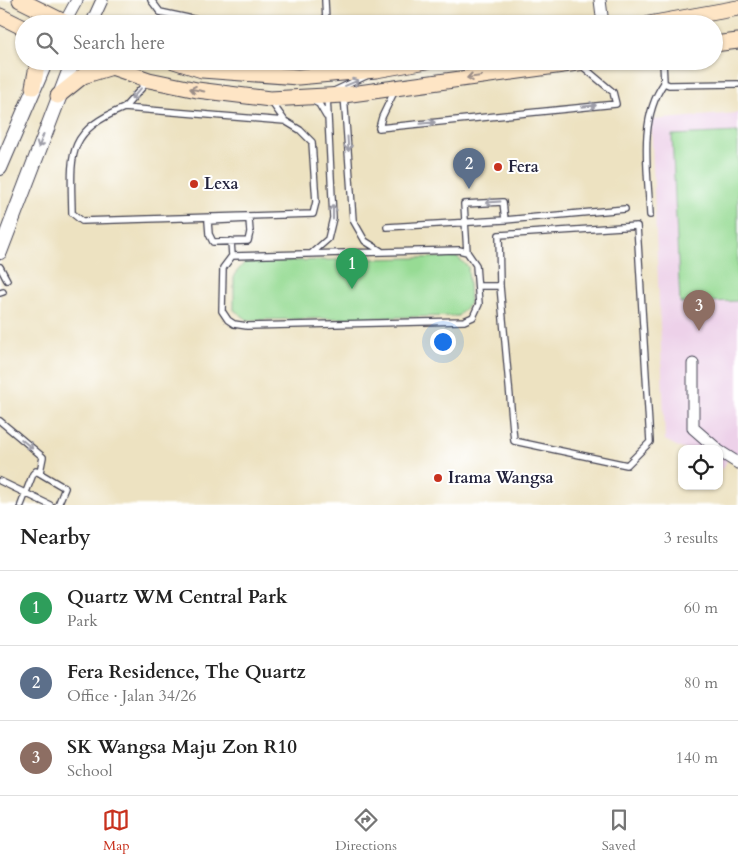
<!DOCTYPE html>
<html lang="en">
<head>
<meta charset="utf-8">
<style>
	:root { --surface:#fff; --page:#f6f6f6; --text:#222; --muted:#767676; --line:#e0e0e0; --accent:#c8321e }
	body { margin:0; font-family:Cardo,serif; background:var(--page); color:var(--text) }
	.controls { position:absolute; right:15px; bottom:15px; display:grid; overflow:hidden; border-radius:10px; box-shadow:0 1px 4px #0004 }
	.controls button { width:45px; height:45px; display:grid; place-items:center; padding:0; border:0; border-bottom:1px solid var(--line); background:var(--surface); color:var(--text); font:25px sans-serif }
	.you { position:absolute; left:442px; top:341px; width:18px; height:18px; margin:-12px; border:4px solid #fff; border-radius:50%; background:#1a73e8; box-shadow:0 0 0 8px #1a73e833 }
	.badge { display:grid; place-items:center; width:32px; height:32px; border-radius:50%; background:var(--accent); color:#fff; font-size:16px; font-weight:700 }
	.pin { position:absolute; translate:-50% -41px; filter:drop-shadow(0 1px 2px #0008) }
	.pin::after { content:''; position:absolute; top:26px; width:18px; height:15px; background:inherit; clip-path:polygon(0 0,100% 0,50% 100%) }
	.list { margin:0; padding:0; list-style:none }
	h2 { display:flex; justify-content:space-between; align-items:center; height:65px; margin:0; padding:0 20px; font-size:21px }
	h2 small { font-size:16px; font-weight:400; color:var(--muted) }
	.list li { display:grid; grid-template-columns:32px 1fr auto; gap:15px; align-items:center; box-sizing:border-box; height:75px; padding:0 20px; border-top:1px solid var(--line) }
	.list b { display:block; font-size:19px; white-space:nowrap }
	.list p { margin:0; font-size:16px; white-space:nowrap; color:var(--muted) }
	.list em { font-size:16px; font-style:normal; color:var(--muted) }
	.icon { flex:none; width:28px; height:28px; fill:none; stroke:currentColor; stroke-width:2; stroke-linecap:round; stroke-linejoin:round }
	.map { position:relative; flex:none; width:738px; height:505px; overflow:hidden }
	.search { position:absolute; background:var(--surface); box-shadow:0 1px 4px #0004; left:15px; right:15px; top:15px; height:55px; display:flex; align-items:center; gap:12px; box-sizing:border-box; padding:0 18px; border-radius:28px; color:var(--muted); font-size:19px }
	.sheet { height:290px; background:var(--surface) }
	nav { display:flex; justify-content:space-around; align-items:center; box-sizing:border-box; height:70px; border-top:1px solid var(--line); background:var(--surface); font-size:14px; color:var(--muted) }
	nav a { display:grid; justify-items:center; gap:2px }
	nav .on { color:var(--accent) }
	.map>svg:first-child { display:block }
	.built { fill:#edd1e9 }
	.green { fill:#97db94; stroke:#5c7e68 }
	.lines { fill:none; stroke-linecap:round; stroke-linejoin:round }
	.service-casing { stroke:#403f4f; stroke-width:8 }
	.minor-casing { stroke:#403f4f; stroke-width:13 }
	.tertiary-casing { stroke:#403f4f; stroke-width:16 }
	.secondary-casing { stroke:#403f4f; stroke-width:17 }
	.service { stroke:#fff; stroke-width:5.5 }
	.minor { stroke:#fff; stroke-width:11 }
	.tertiary { stroke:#fff; stroke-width:14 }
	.secondary { stroke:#fee5c5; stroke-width:15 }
	.oneway { stroke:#9b8d87 }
	.oneway2 { stroke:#9c9ca7 }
	.poi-dot { fill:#c8321e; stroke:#fff; stroke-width:2 }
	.labels { text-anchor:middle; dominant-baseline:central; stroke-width:4; stroke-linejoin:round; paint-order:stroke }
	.poi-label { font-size:16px; font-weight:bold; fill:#22223b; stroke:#fff; text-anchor:start }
</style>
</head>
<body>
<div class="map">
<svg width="738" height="505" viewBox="0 0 738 505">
	<rect width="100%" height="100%" fill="#fff"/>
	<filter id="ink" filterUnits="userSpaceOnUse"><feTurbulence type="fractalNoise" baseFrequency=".02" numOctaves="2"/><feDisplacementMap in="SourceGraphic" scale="10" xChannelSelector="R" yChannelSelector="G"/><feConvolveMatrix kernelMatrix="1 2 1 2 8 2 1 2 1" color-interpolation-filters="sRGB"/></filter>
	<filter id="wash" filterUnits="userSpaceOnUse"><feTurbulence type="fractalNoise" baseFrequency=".0096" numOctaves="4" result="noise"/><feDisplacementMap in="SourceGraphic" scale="20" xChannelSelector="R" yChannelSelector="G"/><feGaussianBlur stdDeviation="1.12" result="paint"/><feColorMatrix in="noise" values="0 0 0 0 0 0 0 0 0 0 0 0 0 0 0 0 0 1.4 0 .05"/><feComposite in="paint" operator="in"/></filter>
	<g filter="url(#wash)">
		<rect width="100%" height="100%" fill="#ede2c1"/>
		<path class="built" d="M738,113V454L728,458L723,470L719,467V449H682L665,440L651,120Z"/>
		<path class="green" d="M738,132V301L680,303L672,135Z
			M457,257L468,267L470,303L458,316L248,320L234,310V275L245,262Z"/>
	</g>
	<g filter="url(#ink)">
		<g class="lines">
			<defs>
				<path id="service" d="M151,0L160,12L202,21L284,24
					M306,24L326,22L325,0
					M663,61L664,83L669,85L738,84
					M210,66L221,61
					M395,90L382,117L379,128L616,104L613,92L581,65
					M334,91L366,76
					M344,95L353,220L365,241L381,251
					M270,100L285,121
					M313,101L319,104L326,116
					M124,108L285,121L300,130L312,142L316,202L313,214L82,221L72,213C71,156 65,132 124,108Z
					M124,108L148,81
					M650,215C648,171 638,120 664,83
					M249,219L250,232L248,241L213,242L209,234L208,221Z
					M637,226L650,442L627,465L514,441L500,286L499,235Z
					M387,227L505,220L625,209
					M231,241L232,256
					M459,250L467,252L476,265L479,304L473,317L464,321L247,326L234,324L228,320L222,311L223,268L232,256Z
					M467,252L464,204L503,202L505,220
					M312,253L328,239L333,218L327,96
					M0,267L7,280
					M478,286H500
					M0,293L3,292
					M0,421L43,457L40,472
					M0,481L50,505
					M21,505L33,474L36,471L65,488L58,505"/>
				<path id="minor" d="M600,0L603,24
					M65,22L77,0
					M91,24L102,0
					M693,364V428L717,449
					M719,451L738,463"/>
				<path id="tertiary" d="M0,168L46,61
					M0,252L73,61"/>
				<path id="secondary" d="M20,0L68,24
					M0,16L24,28
					M649,24L738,8
					M714,44L738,41
					M94,61L149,80L197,90L270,99L344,95L592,61
					M174,61L202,70L298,77L376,70L427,61
					M33,87L38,61
					M58,96L83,76L109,68"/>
			</defs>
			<use href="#service" class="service-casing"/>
			<use href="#minor" class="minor-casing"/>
			<use href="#tertiary" class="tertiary-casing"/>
			<use href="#secondary" class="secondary-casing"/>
			<use href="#service" class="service"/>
			<use href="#minor" class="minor"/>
			<use href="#tertiary" class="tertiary"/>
			<use href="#secondary" class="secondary"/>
		</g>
		<defs><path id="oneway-shaft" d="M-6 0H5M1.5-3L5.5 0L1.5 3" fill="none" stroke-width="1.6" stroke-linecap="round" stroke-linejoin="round" transform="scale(1.25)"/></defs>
		<g class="oneway">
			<use href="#oneway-shaft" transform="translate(474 77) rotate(172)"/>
			<use href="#oneway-shaft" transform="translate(197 90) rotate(-169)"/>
		</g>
		<g class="oneway2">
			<use href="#oneway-shaft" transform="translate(352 83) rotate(-23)"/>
			<use href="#oneway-shaft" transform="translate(136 94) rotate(131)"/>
			<use href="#oneway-shaft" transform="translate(589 106) rotate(-6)"/>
			<use href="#oneway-shaft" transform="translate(428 123) rotate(-6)"/>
			<use href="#oneway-shaft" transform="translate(41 141) rotate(110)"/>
			<use href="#oneway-shaft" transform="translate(348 144) rotate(86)"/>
			<use href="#oneway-shaft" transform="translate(493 202) rotate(176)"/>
			<use href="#oneway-shaft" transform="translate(333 212) rotate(-90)"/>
			<use href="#oneway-shaft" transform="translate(27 444) rotate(40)"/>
		</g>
	</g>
	<g class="poi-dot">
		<circle cx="498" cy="167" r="5"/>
		<circle cx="194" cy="184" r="5"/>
		<circle cx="438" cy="478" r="5"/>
	</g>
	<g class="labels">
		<g class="poi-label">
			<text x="508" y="167">Fera</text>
			<text x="204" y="184">Lexa</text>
			<text x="448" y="478">Irama Wangsa</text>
		</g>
	</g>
</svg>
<div class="controls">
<button><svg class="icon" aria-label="locate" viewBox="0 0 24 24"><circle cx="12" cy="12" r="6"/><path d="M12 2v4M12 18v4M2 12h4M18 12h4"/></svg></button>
</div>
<div class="you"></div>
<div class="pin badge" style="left:352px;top:289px;background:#2e9e5b">1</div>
<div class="pin badge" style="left:469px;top:189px;background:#5c6f8a">2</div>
<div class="pin badge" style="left:699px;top:331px;background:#8d6e63">3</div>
<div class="search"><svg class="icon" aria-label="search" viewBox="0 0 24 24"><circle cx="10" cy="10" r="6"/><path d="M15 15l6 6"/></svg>Search here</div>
</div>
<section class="sheet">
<h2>Nearby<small>3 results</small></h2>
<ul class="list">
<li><span class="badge" style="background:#2e9e5b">1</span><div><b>Quartz WM Central Park</b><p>Park</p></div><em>60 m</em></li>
<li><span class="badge" style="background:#5c6f8a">2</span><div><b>Fera Residence, The Quartz</b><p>Office · Jalan 34/26</p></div><em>80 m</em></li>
<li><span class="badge" style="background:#8d6e63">3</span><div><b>SK Wangsa Maju Zon R10</b><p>School</p></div><em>140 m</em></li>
</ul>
</section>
<nav>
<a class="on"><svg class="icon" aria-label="map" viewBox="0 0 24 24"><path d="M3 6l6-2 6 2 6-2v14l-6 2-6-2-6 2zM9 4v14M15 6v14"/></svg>Map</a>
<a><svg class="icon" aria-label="directions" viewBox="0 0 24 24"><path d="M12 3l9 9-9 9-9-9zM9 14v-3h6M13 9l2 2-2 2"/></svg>Directions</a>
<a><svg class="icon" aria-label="saved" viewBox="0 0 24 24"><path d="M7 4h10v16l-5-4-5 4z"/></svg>Saved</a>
</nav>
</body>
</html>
